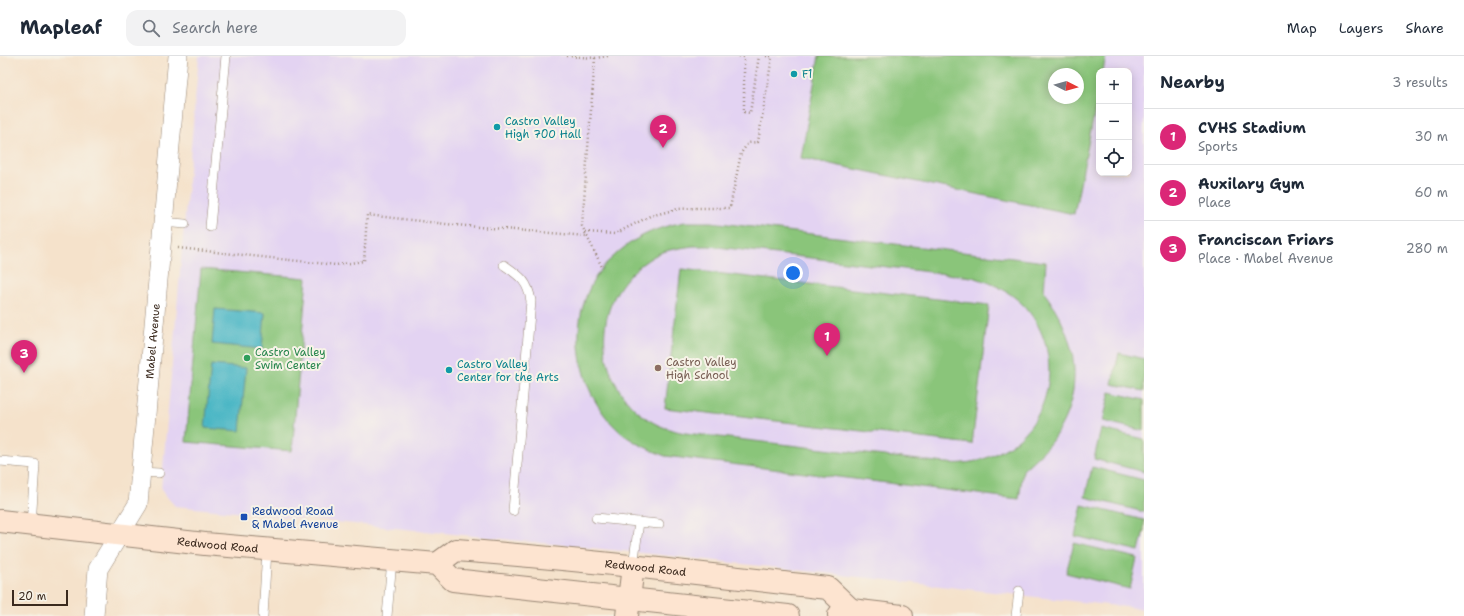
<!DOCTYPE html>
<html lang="en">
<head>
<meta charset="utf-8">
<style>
	:root { --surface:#fff; --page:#f2f2f3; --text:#1f2937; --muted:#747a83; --line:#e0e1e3; --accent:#db2777 }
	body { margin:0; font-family:"Shantell Sans",sans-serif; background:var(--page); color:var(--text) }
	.controls { position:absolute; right:12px; top:12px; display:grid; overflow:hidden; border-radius:8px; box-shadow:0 2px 10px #0003 }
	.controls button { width:36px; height:36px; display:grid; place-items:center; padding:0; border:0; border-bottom:1px solid var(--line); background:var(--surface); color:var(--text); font:20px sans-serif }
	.compass { position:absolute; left:1048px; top:12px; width:36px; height:36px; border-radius:50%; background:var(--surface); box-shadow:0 2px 10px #0003; rotate:96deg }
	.scale { position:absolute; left:12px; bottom:10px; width:56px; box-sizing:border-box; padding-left:4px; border:2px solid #3b2a1e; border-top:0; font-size:11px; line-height:14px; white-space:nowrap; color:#3b2a1e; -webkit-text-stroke:3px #f7f3e8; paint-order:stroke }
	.you { position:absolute; left:793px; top:217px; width:14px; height:14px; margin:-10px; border:3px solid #fff; border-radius:50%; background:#1a73e8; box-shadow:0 0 0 6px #1a73e833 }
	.badge { display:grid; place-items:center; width:26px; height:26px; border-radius:50%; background:var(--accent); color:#fff; font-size:13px; font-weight:700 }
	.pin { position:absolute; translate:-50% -33px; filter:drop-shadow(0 1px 2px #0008) }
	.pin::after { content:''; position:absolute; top:21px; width:14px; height:12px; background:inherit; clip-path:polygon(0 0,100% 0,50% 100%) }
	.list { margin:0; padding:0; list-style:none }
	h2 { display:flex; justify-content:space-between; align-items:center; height:52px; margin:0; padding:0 16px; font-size:17px }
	h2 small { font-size:13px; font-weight:400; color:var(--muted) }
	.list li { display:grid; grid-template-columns:26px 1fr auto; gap:12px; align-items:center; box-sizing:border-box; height:56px; padding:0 16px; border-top:1px solid var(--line) }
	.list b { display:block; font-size:15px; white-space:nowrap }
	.list p { margin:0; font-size:13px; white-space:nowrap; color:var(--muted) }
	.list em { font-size:13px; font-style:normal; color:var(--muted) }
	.icon { flex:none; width:22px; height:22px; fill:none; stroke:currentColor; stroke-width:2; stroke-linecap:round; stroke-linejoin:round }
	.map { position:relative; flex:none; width:1144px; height:560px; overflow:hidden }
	header { display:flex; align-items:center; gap:24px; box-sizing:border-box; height:56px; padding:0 20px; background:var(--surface); border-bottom:1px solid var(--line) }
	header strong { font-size:19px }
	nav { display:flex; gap:22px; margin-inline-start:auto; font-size:14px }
	.search { width:280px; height:36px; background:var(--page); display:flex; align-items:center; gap:10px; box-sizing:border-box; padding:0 14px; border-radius:12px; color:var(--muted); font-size:15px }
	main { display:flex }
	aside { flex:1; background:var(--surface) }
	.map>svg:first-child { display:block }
	.built { fill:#e3d3f2; fill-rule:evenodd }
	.green { fill:#8ac57a; stroke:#62784c; fill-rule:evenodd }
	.water { fill:#49b6c5; stroke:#427072 }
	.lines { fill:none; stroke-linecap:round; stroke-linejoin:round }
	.lane-casing { stroke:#988674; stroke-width:10 }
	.street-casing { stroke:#988674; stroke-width:20 }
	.secondary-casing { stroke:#988674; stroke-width:24 }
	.path { stroke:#988674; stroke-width:2.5; stroke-dasharray:1 3; stroke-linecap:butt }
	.lane { stroke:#fff; stroke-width:9 }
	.street { stroke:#fff; stroke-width:19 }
	.secondary { stroke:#fde4d0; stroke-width:22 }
	.culture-dot { fill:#0f9aa8; stroke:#f7f3e8; stroke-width:1.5 }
	.leisure-dot { fill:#2e9e5b; stroke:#f7f3e8; stroke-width:1.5 }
	.education-dot { fill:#8d6e63; stroke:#f7f3e8; stroke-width:1.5 }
	.transit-dot { fill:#1a4fb4; stroke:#f7f3e8; stroke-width:1.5 }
	.labels { text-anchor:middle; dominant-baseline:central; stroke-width:4; stroke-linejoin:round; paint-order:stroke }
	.culture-label { font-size:11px; fill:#0d838f; stroke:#f7f3e8; text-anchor:start }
	.street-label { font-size:11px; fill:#3b2a1e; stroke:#f7f3e8 }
	.leisure-label { font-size:11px; fill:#27864d; stroke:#f7f3e8; text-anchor:start }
	.education-label { font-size:11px; fill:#785e54; stroke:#f7f3e8; text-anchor:start }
	.transit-label { font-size:11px; fill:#164399; stroke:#f7f3e8; text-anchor:start }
</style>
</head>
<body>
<header>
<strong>Mapleaf</strong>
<div class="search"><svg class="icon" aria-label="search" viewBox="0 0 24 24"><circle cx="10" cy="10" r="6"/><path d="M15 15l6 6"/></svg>Search here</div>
<nav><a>Map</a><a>Layers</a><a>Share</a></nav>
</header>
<main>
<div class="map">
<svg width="1144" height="560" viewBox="0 0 1144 560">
	<rect width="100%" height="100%" fill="#f7f3e8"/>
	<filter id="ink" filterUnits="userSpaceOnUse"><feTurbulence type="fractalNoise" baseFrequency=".025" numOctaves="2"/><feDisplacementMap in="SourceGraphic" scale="8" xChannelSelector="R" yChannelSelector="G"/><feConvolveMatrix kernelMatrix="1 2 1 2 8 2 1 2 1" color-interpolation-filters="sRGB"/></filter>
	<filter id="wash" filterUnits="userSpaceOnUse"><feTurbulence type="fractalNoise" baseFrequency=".012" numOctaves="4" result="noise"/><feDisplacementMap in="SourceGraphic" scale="16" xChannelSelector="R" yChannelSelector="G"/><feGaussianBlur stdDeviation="0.9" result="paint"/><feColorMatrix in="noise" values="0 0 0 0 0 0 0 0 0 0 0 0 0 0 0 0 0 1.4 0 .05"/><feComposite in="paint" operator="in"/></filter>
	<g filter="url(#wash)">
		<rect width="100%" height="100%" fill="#f5e2cb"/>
		<path class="built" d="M199,0H1144V553L672,500L175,450L161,434ZM1099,15H1129V117H1099ZM1054,18H1078V42H1054Z"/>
		<path class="green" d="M819,0H1106L1103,15H1099V34L1074,158L801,102ZM1054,18H1078V42H1054Z
			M685,166H711L1046,206L1044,236C1078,283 1087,336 1051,386C1043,397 1032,405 1023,414L1019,443L665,400C650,394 637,388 624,379C575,340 563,262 602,212C605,208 609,205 613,201C634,181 657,171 685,166ZM693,190H709L972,221C994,227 1016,238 1030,257C1063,301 1052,367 1003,394C991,401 978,406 963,407C958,408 951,407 945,407L685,377C676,375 667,373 658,369C607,344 588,277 621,230C630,217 644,205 658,198C669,193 681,192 693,190Z
			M201,213L307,222L292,395L186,386Z
			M681,213L989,249L972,388L665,352Z
			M1119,297L1144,303V335L1112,328Z
			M1110,336L1144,344V375L1103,365Z
			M1101,373L1144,383V416L1094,403Z
			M1092,411L1144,424V456L1085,441Z
			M1082,449L1144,464V474L1139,495L1075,480Z
			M1074,487L1137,502L1130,533L1066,517Z"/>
		<path class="water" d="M215,253L265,257L262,293L212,288Z
			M211,309L246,312L240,375L205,372Z"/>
	</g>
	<g filter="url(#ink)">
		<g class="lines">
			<defs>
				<path id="lane" d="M162,166L185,168
					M210,171L226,0
					M504,209C520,220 528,225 531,245L513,455
					M0,405L35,408L31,469
					M141,416L159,417
					M596,462L659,468
					M633,510L639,466
					M263,560L267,494
					M387,560L392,504
					M1016,560L1019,535"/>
				<g id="street">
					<path id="s1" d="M94,560L98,513L138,448L178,0"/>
				</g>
				<g id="secondary">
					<path id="s2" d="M0,465L205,488L437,508L453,524L788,560"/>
					<path id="s3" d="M437,508L456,494C580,503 704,518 828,532L851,554"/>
					<path d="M839,559L851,554L902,560"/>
					<path d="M627,560L633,510"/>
				</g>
			</defs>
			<use href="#lane" class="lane-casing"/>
			<use href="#street" class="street-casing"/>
			<use href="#secondary" class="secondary-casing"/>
			<path class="path" d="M567,0L595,2L608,0
				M739,0L744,1V56L750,57L759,0
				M766,0H772
				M595,2L582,170L602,211
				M585,176L615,178L650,160L678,153L695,152H730L741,97L748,87L758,86L772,1
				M178,192L336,209L364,205L367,159L455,169L587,180"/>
			<use href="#lane" class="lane"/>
			<use href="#street" class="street"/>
			<use href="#secondary" class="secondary"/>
		</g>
	</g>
	<g class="culture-dot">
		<circle cx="794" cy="18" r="4"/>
		<circle cx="497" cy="71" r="4"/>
		<circle cx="449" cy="314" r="4"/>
	</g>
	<circle class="leisure-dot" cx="247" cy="302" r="4"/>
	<circle class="education-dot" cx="658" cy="312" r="4"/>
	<rect class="transit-dot" x="240" y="457" width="8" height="8" rx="2"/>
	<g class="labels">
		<g class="culture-label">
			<text x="802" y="18">F1</text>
			<text x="505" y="65">Castro Valley<tspan x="505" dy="13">High 700 Hall</tspan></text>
			<text x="457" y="308">Castro Valley<tspan x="457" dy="13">Center for the Arts</tspan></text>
		</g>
		<g class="street-label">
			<text stroke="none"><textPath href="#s1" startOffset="287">Mabel Avenue</textPath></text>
			<text stroke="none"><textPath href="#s2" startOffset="219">Redwood Road</textPath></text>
			<text stroke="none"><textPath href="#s3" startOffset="214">Redwood Road</textPath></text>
		</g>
		<g class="leisure-label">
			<text x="255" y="296">Castro Valley<tspan x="255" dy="13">Swim Center</tspan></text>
		</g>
		<g class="education-label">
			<text x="666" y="306">Castro Valley<tspan x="666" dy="13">High School</tspan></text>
		</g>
		<g class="transit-label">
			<text x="252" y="455">Redwood Road<tspan x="252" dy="13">&amp; Mabel Avenue</tspan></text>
		</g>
	</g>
</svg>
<div class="controls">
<button>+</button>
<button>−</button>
<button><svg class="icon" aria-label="locate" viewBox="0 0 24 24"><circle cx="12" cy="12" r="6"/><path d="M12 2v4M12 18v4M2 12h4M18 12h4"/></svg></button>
</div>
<svg class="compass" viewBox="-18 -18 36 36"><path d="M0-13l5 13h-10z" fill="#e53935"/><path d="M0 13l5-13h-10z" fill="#747a83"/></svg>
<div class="scale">20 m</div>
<div class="you"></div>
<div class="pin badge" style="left:827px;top:300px">1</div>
<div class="pin badge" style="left:663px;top:92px">2</div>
<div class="pin badge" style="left:24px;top:317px">3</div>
</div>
<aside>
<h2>Nearby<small>3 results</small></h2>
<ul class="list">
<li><span class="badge">1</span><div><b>CVHS Stadium</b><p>Sports</p></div><em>30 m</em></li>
<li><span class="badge">2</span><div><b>Auxilary Gym</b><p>Place</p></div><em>60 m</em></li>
<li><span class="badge">3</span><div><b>Franciscan Friars</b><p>Place · Mabel Avenue</p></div><em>280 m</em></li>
</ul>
</aside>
</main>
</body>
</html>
